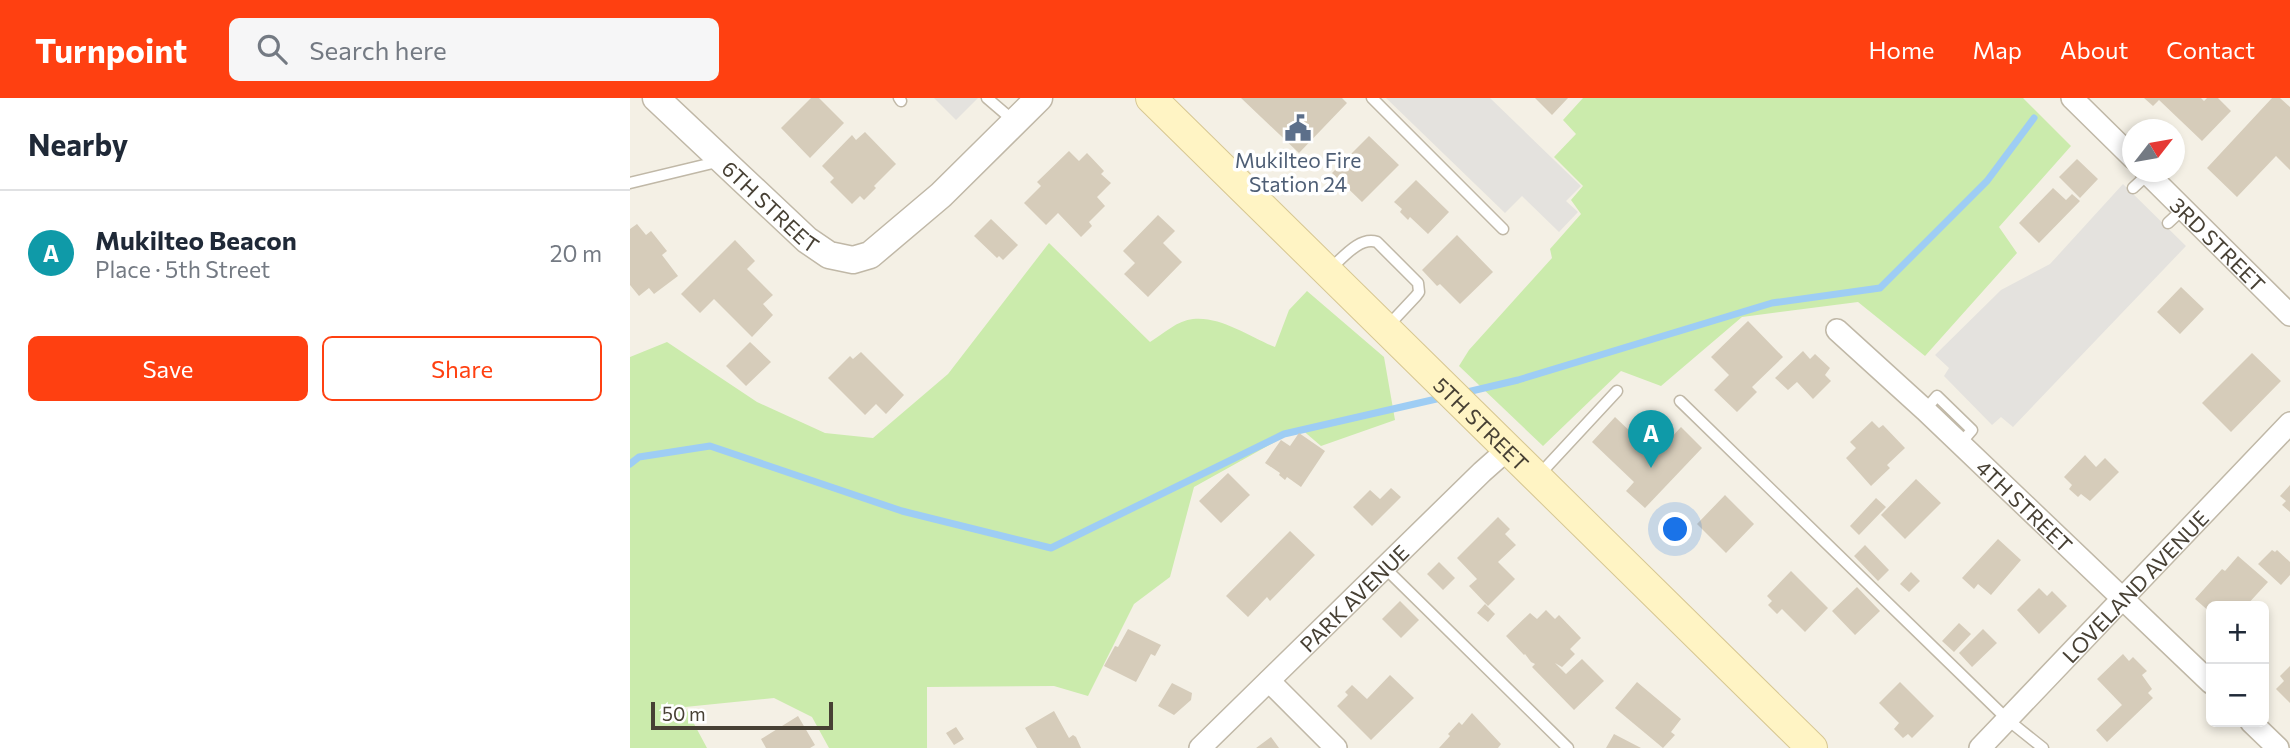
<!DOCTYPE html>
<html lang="en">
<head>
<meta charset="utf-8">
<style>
	:root { --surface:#fff; --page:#f6f6f7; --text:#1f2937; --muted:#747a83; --line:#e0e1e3; --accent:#ff4011 }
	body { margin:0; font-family:Commissioner,sans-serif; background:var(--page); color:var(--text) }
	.controls { position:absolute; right:21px; bottom:21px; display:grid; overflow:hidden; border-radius:10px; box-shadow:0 4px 10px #0003 }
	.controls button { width:63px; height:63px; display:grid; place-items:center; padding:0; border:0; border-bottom:2px solid var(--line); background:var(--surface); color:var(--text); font:35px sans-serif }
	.compass { position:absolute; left:1492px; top:21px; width:63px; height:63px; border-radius:50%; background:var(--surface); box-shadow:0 4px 10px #0003; rotate:59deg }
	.scale { position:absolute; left:21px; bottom:18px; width:182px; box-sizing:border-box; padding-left:7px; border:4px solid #474034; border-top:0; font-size:19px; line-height:24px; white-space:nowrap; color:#474034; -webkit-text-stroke:5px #fff; paint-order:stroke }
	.you { position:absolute; left:1046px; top:432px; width:24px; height:24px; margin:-18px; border:5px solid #fff; border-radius:50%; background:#1a73e8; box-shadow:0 0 0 10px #1a73e833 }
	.badge { display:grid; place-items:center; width:46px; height:46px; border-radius:50%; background:var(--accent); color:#fff; font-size:23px; font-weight:700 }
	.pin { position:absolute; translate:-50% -58px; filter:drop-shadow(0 2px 4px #0008) }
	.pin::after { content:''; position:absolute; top:37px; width:24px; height:21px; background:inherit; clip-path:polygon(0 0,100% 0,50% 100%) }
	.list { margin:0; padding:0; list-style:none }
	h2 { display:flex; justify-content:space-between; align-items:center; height:91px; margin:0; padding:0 28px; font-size:30px }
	h2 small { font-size:23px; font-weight:400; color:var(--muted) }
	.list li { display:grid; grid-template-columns:46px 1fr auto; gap:21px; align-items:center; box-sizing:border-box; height:126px; padding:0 28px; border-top:2px solid var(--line) }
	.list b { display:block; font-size:26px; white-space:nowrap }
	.list p { margin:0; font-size:23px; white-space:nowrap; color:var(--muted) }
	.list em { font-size:23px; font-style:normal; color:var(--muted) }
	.actions { display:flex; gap:14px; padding:21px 28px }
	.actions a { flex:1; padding:16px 0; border:2px solid var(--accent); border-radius:10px; text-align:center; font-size:24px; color:var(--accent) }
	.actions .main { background:var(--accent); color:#fff }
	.icon { flex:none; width:38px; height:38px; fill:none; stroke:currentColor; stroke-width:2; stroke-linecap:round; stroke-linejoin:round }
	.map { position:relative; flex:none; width:1660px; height:650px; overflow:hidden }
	header { display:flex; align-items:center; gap:42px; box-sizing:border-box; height:98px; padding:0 35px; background:var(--accent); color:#fff }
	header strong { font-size:33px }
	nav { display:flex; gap:38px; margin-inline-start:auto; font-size:24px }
	.search { width:490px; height:63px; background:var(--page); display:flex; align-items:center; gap:18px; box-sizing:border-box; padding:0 24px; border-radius:10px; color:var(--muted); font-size:26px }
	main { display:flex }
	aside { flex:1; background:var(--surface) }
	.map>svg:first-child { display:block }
	.green { fill:#cbebac }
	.parking { fill:#e4e2de }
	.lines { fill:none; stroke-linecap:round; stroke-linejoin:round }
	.stream { stroke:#9ecdf4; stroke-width:7 }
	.building { fill:#d6ccba }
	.service-casing { stroke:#c0b8a7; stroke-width:13 }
	.minor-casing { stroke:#c0b8a7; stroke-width:24 }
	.tertiary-casing { stroke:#c0b8a7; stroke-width:29 }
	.secondary-casing { stroke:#d7c792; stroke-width:32 }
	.service { stroke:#fff; stroke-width:10 }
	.minor { stroke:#fff; stroke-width:21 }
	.tertiary { stroke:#fff; stroke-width:26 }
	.secondary { stroke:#fff4c4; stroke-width:30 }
	.labels { text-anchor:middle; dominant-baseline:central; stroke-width:7; stroke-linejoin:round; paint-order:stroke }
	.service-label { font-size:21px; fill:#4e5e75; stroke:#fff }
	.street-label { font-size:21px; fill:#474034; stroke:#fff }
</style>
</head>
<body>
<header>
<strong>Turnpoint</strong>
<div class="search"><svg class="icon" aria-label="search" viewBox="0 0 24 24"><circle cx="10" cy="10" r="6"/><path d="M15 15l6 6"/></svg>Search here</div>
<nav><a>Home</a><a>Map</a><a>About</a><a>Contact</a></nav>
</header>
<main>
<aside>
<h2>Nearby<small></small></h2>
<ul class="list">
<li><span class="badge" style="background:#0f9aa8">A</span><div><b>Mukilteo Beacon</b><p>Place · 5th Street</p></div><em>20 m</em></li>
</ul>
<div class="actions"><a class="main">Save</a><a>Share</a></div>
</aside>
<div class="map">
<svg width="1660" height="650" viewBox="0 0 1660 650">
	<rect width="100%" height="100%" fill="#f4f0e5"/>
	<path class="green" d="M953,0H1393L1441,48L1369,129L1387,155L1295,258L1228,204L1112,219L1031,288L991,273L913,348L829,268L839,252L922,160L920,151L951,116L941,102L953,88L924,59L946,36L933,22Z
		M419,145L520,244C533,236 548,222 563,221C591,218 620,239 645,249L659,212L677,193L754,259L765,322L691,348L670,330L564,389L540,479L504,506L458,598L424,588L297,589V650H199L182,619L144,600L55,609L77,650H0V259L37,244L127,304L195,335L243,340L318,276Z"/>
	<path class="parking" d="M304,0H348L326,22Z
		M756,0H860L951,88L936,103L948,114L929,134L892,98L875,115Z
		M1493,86L1556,148L1383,329L1371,319L1362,327L1314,278L1319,270L1305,257L1371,192L1420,166Z"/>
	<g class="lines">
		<path class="stream" d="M833,295L888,282L1142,205L1250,190L1357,83L1404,20
			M0,366L9,359L80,348L272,413L421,450L654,336L815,299"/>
	</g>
	<path class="building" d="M181,0H189L214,25L180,60L151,30Z
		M611,0H712L717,5L669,55Z
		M905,0H938L922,17Z
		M1514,0H1571L1574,3L1577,0H1588L1601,13L1572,43L1529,2L1523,8Z
		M1642,0H1650L1660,9V72L1646,58L1607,99L1577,70Z
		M235,34L266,66L244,88L246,90L234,102L230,98L222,106L200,84L204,80L192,68L222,37L226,42Z
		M739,38L769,67L732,104L702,75Z
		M439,53L449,63L457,55L474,73L471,76L481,85L467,99L475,108L459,124L462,128L451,139L428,115L416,127L394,105L411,88L407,84Z
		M1447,61L1468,81L1450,100L1429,79Z
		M786,82L819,114L798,136L780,119L778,122L770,114L772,111L764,104Z
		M1423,90L1436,102L1442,96L1450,103L1409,145L1389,125Z
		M528,117L545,133L533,145L552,164L518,199L494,176L505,165L493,153Z
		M361,121L388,147L373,162L369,158L367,160L344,138Z
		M7,126L16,137L21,133L37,153L32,157L48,178L24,196L19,190L9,198L0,187V131Z
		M827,137L863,174L830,206L810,186L807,188L792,172Z
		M105,142L125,163L117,171L143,197L133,206L143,217L122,239L84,201L70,215L51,196Z
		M1551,189L1574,211L1550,236L1527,214Z
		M1118,223L1153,259L1122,289L1127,294L1107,314L1084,292L1099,277L1081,259Z
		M120,244L141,264L116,288L96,268Z
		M1173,253L1180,261L1185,256L1200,270L1195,277L1201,283L1183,301L1167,284L1158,292L1145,280Z
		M231,254L274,297L256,316L246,306L235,317L198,280L220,258L223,261Z
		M1622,255L1651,283L1601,334L1572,305Z
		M985,319L1025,357L1051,329L1072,350L1015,410L996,393L1004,384L962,344Z
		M1242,323L1249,330L1253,327L1275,350L1257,367L1260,370L1241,388L1216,360L1226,350L1220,344Z
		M669,335L695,353L671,389L657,379L655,382L649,377L650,375L635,365L651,342L660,348Z
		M1455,357L1466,369L1475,360L1489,374L1460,403L1451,396L1448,399L1439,391L1442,387L1434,379Z
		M598,375L620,397L591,425L569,403Z
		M1286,381L1311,405L1275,441L1251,417Z
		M1660,387V414L1652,407L1656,403L1650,398Z
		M761,390L771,399L742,428L723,409L740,392L750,401Z
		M1095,397L1124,426L1096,455L1067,426Z
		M1246,400L1256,409L1229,437L1220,428Z
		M868,419L880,431L875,436L886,447L868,464L885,481L858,508L839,488L847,481L827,460Z
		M660,433L685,457L640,503L637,499L618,519L596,498Z
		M1368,441L1391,462L1361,497L1348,486L1344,491L1332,480Z
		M1235,447L1259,472L1248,483L1224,458Z
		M1642,452L1645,454L1647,452L1660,464V477L1651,487L1628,466Z
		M1608,458L1638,484L1616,508H1581V515L1565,501L1592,471L1595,473Z
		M809,464L825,480L813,492L797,476Z
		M1161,473L1198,510L1175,534L1152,511L1147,516L1138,507L1142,503L1137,498Z
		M1281,474L1290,483L1279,494L1270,486Z
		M1227,489L1250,513L1225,537L1202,513Z
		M1409,490L1417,498L1422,493L1437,508L1409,536L1387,512Z
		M770,503L789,522L771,540L752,521Z
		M855,506L865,516L858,524L847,515Z
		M916,512L925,521L929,517L951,540L940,551L945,556L932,569L925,565L936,576L952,561L974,583L944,612L902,569L905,566L901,564L895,556L894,557L876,538L900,515L907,521Z
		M1329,525L1341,536L1324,554L1312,543Z
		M498,531L531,547L525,558L521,556L506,584L474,568L485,548L488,549Z
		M1353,531L1367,545L1342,569L1329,555Z
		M1493,556L1499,563L1503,559L1517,573L1512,577L1522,591L1518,595L1523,600L1477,644L1466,632L1492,607L1467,581Z
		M1660,568V605L1646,591L1654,583L1650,578Z
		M760,577L784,600L741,642L707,608L718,597L715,594L722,587L737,601Z
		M1007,584L1051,621L1041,634L1045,637L1033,650L985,610Z
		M1270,584L1304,618L1282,640L1278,636L1273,640L1264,631L1269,625L1249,605Z
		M542,585L562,595L561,602L544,617L528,608Z
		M424,613L439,640L443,637L446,639L451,650H407L395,630Z
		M842,615L871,646L868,650H809L820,638L818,636L829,624L832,627Z
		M168,618L185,647L180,650H136L131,641Z
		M326,629L334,641L324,647L316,635Z
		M984,636L1011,650H976Z
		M641,639L649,650H626Z"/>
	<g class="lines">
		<defs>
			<path id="service" d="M269,0L271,3
				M357,0L385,24
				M742,0L873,131
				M0,85L91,63
				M1503,90L1518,76
				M1538,125L1553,111
				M699,172C712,161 729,138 747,144L788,185L789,194L786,198L756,230
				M1050,303L1378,622L1413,650
				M1295,312L1307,298L1342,332L1330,346
				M909,377L987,293
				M755,470L938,650"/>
			<g id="minor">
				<path d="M1442,0L1503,60"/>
				<path id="s1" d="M1516,74L1660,217"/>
				<path id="s2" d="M1207,232L1295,312L1581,585"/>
				<path d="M639,583L706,650"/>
				<path d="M1621,624L1648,650"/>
				<path id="s3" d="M570,650L852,374L878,351"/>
				<path id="s4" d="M1350,650L1660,325"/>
			</g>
			<g id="tertiary">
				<path id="s5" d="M26,0L177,142L199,157L223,162L240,157L311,97L409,0"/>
			</g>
			<g id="secondary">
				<path id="s6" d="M521,0L1182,650"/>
			</g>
		</defs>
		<use href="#service" class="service-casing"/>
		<use href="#minor" class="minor-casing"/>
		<use href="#tertiary" class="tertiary-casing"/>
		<use href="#secondary" class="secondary-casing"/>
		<use href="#service" class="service"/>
		<use href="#minor" class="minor"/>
		<use href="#tertiary" class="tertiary"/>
		<use href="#secondary" class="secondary"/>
	</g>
	<defs>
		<symbol id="civic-bare" viewBox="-9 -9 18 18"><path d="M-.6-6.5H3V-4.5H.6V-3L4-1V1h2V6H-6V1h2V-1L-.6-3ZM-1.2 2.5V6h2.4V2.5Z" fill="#5c6f8a" stroke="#fff" stroke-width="2.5" paint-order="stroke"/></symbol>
	</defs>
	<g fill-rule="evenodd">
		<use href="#civic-bare" x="649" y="11" width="38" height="38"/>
	</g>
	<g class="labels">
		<g class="service-label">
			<text x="668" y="61">Mukilteo Fire<tspan x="668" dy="24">Station 24</tspan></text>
		</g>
		<g class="street-label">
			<text stroke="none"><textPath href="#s5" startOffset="158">6TH STREET</textPath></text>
			<text stroke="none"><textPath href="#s1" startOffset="102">3RD STREET</textPath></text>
			<text stroke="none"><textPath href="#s6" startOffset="464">5TH STREET</textPath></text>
			<text stroke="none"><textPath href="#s2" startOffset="257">4TH STREET</textPath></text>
			<text stroke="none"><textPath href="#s4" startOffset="224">LOVELAND AVENUE</textPath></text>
			<text stroke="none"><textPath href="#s3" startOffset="215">PARK AVENUE</textPath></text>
		</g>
	</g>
</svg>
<div class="controls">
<button>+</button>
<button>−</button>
</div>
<svg class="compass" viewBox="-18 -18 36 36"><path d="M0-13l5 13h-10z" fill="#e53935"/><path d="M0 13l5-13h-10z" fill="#747a83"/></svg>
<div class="scale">50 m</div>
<div class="you"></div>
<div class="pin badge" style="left:1021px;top:370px;background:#0f9aa8">A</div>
</div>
</main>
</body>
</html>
